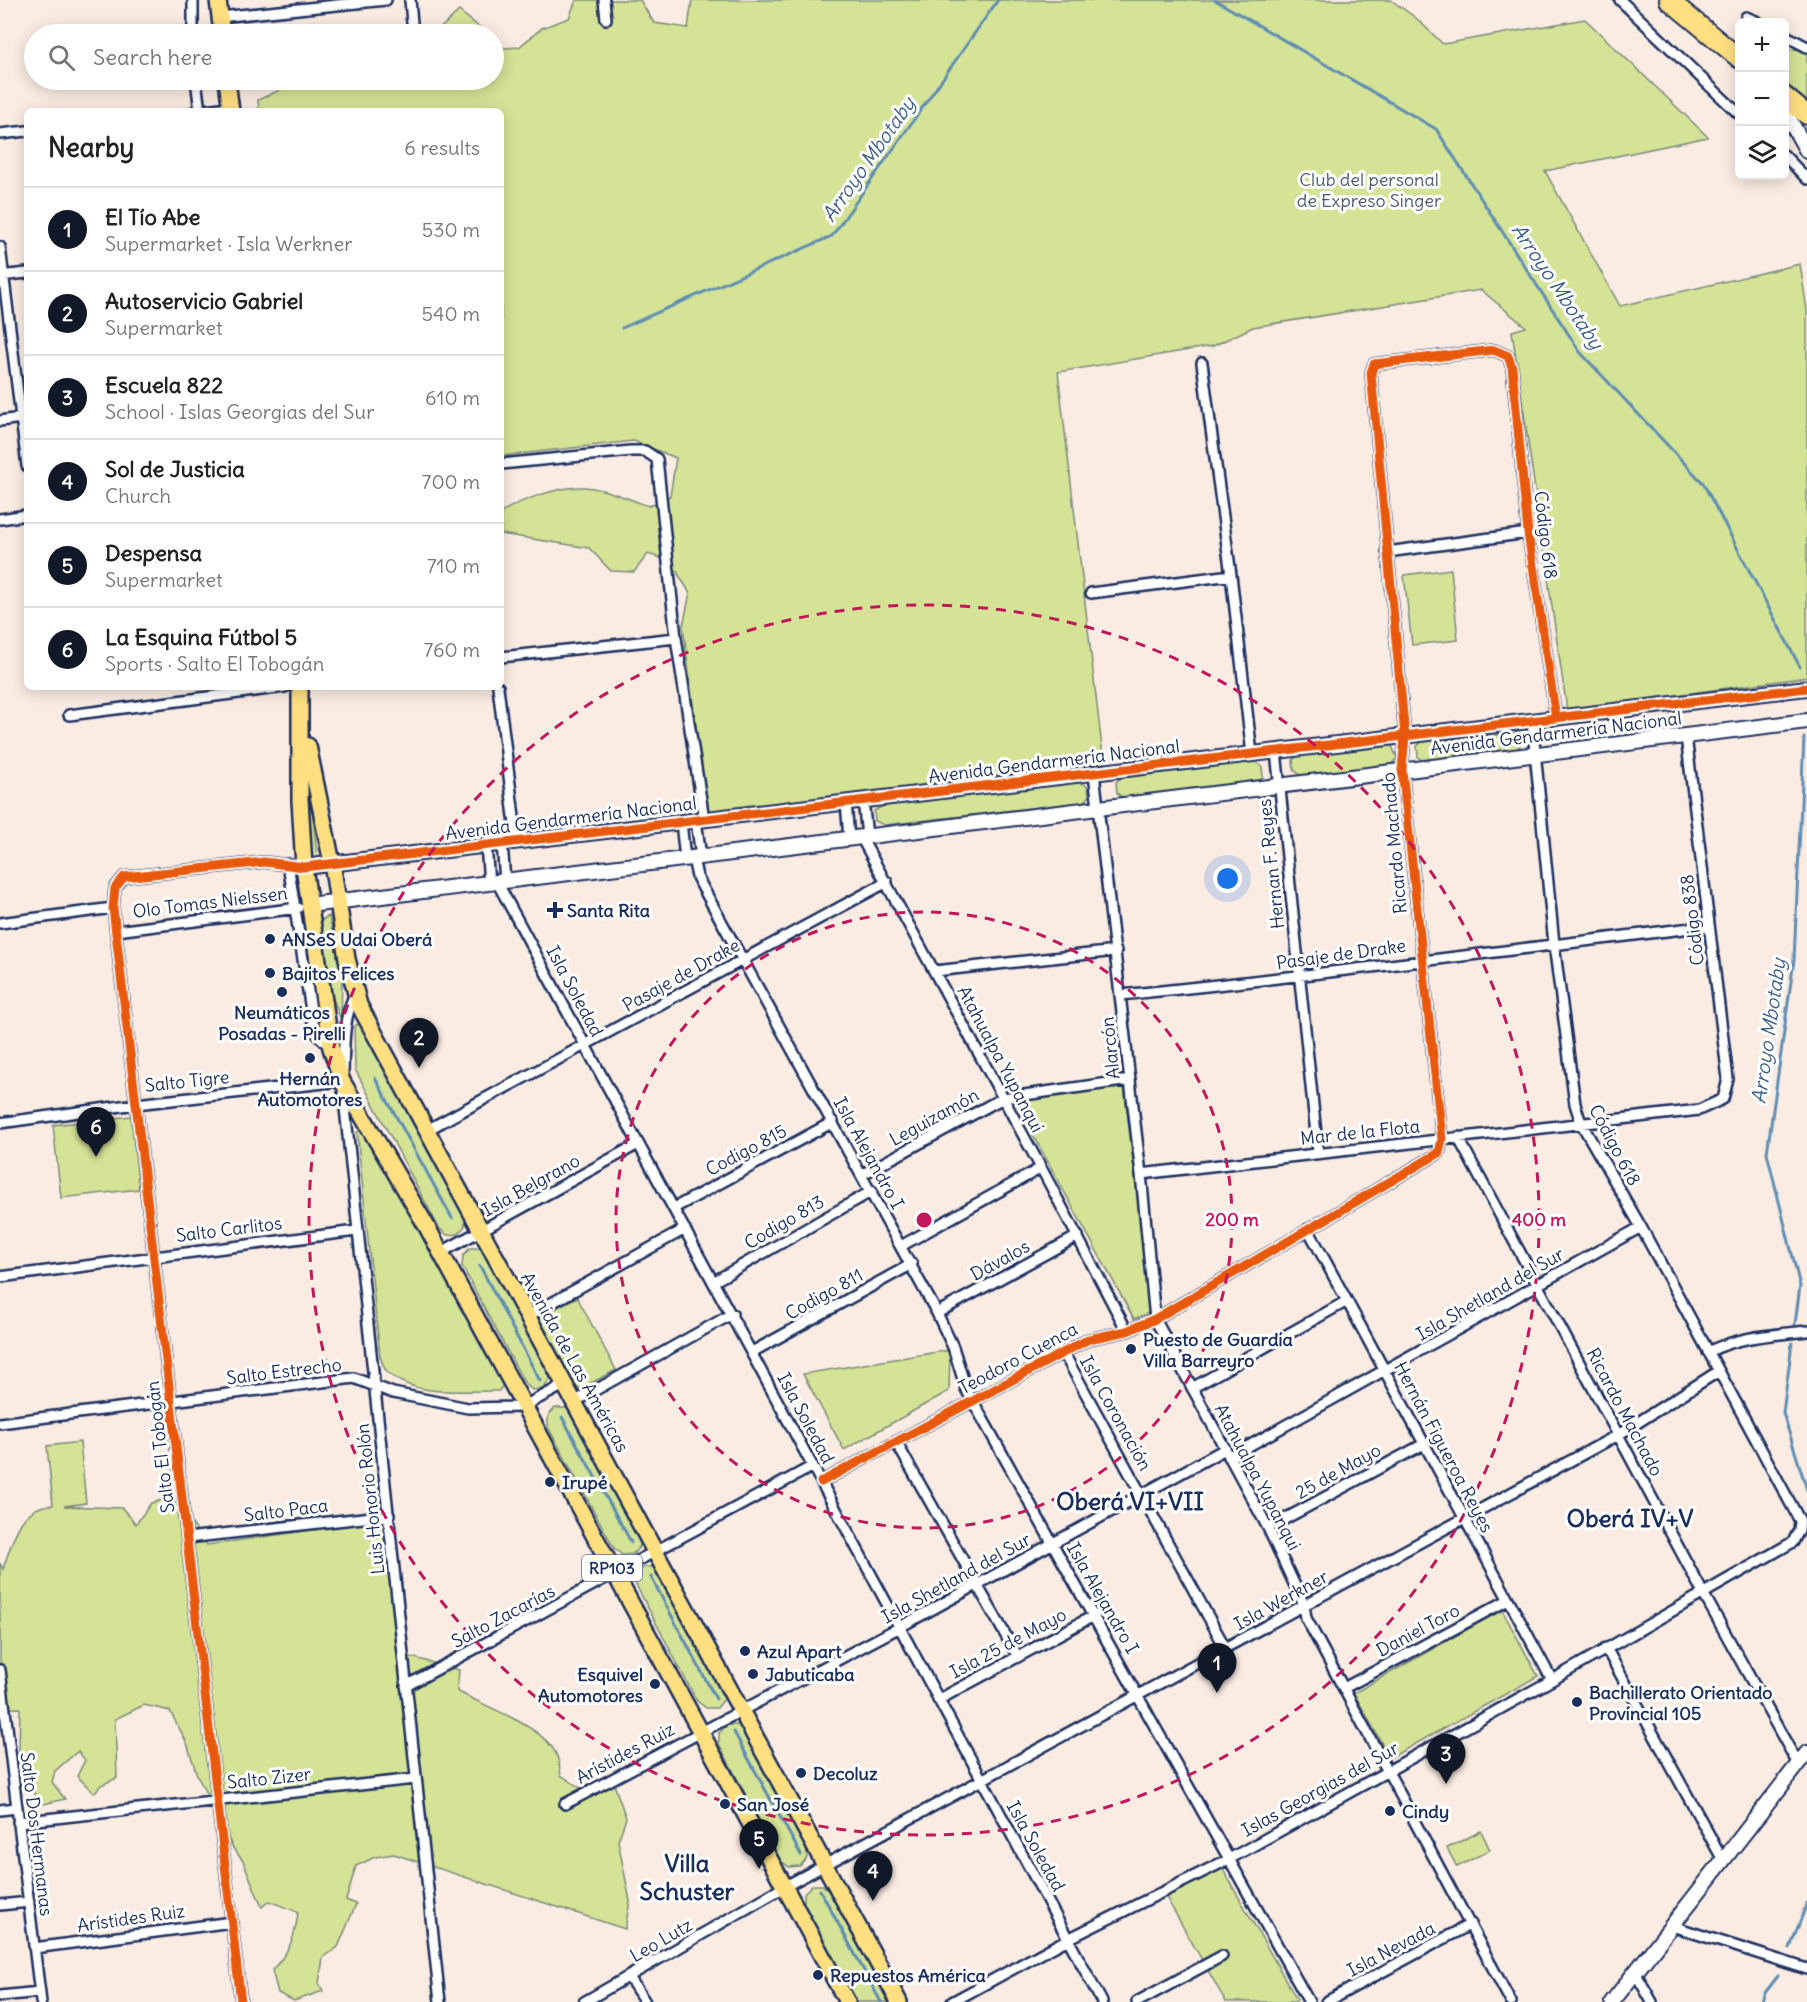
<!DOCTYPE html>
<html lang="en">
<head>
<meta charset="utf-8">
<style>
	:root { --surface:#fff; --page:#f6f6f6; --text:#222; --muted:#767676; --line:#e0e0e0; --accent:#111827 }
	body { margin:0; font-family:Delius,sans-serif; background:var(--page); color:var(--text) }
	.controls { position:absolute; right:18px; top:18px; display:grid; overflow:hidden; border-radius:9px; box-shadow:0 3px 15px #0003 }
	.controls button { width:54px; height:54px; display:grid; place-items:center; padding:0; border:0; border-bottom:2px solid var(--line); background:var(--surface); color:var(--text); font:30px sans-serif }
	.you { position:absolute; left:1228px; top:879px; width:21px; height:21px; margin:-15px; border:4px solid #fff; border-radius:50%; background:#1a73e8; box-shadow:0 0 0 9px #1a73e833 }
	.badge { display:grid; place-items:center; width:39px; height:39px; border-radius:50%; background:var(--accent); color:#fff; font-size:20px; font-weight:700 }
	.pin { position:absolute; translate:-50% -50px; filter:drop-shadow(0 2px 3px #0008) }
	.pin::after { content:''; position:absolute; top:32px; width:21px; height:18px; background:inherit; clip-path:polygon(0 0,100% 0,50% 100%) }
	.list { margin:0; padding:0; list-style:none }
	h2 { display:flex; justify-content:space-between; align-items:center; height:78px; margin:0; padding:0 24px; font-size:26px }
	h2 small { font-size:20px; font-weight:400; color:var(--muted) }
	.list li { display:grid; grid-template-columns:39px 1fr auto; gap:18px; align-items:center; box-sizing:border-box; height:84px; padding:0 24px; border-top:2px solid var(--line) }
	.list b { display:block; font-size:22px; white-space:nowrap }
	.list p { margin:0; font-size:20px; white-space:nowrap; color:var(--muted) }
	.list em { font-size:20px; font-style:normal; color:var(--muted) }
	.icon { flex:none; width:33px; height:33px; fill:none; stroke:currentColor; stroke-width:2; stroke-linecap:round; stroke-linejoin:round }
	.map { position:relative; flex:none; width:1807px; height:2002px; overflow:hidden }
	.search { position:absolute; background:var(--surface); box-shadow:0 3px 15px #0003; left:24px; top:24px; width:480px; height:66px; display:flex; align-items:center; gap:15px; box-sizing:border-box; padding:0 21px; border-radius:33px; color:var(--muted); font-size:22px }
	.panel { position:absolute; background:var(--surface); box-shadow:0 3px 15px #0003; left:24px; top:108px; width:480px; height:582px; border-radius:9px }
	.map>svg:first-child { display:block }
	.green { fill:#d5e396; stroke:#78897a; stroke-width:1.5 }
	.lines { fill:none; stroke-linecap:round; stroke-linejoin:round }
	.stream { stroke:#5e8db3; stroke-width:3 }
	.street-casing { stroke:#1b2f5e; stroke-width:14 }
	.secondary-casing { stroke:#1b2f5e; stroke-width:18 }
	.primary-casing { stroke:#1b2f5e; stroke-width:20 }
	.highway-casing { stroke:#1b2f5e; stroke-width:22 }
	.street { stroke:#fff; stroke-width:9 }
	.secondary { stroke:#fff; stroke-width:14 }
	.primary { stroke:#ffdf80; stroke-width:15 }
	.highway { stroke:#ffdf80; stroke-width:18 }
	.cycleway-casing { stroke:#fff; stroke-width:13 }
	.cycleway { stroke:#e8590c; stroke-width:9 }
	.ring { fill:none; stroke:#c2185b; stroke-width:3; stroke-dasharray:10 8 }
	.poi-dot { fill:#1b2f5e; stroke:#fff; stroke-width:2 }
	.labels { text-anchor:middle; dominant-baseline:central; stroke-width:6; stroke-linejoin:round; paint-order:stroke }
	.shield { fill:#fff; stroke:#5f6d8e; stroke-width:1.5 }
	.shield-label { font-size:16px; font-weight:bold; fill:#1b2f5e }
	.park-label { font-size:18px; fill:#4a5c6c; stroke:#fff }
	.street-label { font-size:18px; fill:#1b2f5e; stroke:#fff }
	.poi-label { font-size:18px; font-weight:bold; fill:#1b2f5e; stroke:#fff; text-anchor:start }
	.water-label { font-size:20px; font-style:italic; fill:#3c5e88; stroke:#fff }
	.district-label { font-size:24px; font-weight:bold; fill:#1b2f5e; stroke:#fff }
	.centre { fill:#c2185b; stroke:#fff; stroke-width:3 }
	.ring-label { font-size:18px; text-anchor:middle; font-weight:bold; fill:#c2185b; stroke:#fff; stroke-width:6; stroke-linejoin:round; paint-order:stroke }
</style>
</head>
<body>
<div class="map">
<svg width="1807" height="2002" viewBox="0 0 1807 2002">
	<rect width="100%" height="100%" fill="#fbece3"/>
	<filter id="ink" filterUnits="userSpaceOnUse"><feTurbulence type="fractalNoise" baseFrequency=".0167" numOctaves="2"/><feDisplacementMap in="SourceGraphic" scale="12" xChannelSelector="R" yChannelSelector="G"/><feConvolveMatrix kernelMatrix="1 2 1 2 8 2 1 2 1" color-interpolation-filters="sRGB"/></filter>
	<g filter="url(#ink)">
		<path class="green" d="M576,0H640L654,23L688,28L692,0H1391L1416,18L1443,44L1585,19L1708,137L1545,171L1620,306L1800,264L1807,310V677L1567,710L1512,331L1526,327L1481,290L1253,327L1213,346L1058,372L1104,765L708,821L683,626L690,593L670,561L648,554L634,572L611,571L589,548L501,534V513C518,500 559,487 581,487C603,487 628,499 649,506L670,496L676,458L634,441L501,456V111H259L258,100L280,90L287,80H363L368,82L370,80H494V39L504,48L519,47L542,28L569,18Z
			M459,11L488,34H434Z
			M1801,49L1807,54V101L1785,82V50Z
			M1451,569L1458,640L1412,645L1404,575Z
			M1517,733L1521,744L1515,751L1424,762L1418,757L1417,746L1422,742Z
			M1392,746L1397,758L1391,765L1300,775L1294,770L1293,760L1298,756Z
			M1255,761L1262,767L1263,777L1258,782L1122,797L1117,793L1116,782L1121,778Z
			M1081,782L1088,787L1089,797L1084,802L884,825L875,821L874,811L883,806Z
			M310,785L317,856L312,860L307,813Z
			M329,916L342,976L341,1020L332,996L320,921Z
			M361,1023L374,1051L381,1059L464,1214L465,1226L458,1234L447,1235L439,1228L355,1069L354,1026Z
			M1124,1086L1151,1312L1134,1319L1019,1109L1022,1098Z
			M131,1116L139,1189L61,1198L53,1125Z
			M366,1128L503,1385L499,1391C464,1390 416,1398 388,1373C384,1370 382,1362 380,1356L357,1132Z
			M470,1248H481L489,1256L549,1369L550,1380L543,1389L532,1390L524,1382L462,1266L463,1256Z
			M577,1297L616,1370L574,1392L535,1319Z
			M950,1350L949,1391L844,1450L803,1374Z
			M555,1408H566L574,1416L639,1535L640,1546L633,1554L622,1555L614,1548L548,1427V1416Z
			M80,1442L86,1503L64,1506L122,1508L136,1524L151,1503L173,1497L207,1545L388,1519L407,1656L459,1670L457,1691C485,1707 545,1726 557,1756C559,1762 560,1769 561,1775L582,1789L614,1784L626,1818L618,1841L630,1901L625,1929L394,1854L375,1857L356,1866L346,1900L356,1904L338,1947L323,1958L319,1983L323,1991L294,2001L278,1993L272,1970C290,1951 295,1938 298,1912L269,1901L262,1907L243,1861L233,1848L197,1775L187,1743L170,1711L144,1705L115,1719L117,1778L101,1785L94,1793L77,1776L85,1760L78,1751L55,1771L52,1782L65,1799L39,1805L19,1755L20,1708L0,1709V1563L3,1569C12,1543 19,1505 53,1505L47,1446Z
			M644,1567H655L662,1575L723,1688L724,1699L717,1708H706L697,1701L636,1585V1574Z
			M1502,1610L1538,1676L1390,1758L1354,1693Z
			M727,1725H738L745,1733L806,1847L807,1858L800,1866L789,1867L780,1860L719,1744V1733Z
			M1481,1831L1490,1850L1457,1867L1447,1848Z
			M1221,1866L1297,2000L1294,2002H1226L1166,1897Z
			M812,1885H823L830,1893L889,2002H856L804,1904V1893Z"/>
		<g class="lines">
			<path class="stream" d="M1215,0L1436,129L1580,352L1703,483L1800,667
				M622,328L832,236L998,0
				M375,1078L452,1218
				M480,1266L540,1381
				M1795,1324L1800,1286L1767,1153L1794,960L1804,738
				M1792,1343L1783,1413L1807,1490
				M562,1417L631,1542
				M651,1577L716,1699
				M734,1732L801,1855
				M820,1890L881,2002
				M1790,1948L1807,1903
				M1762,2002L1764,1994L1778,1976"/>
			<defs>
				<path id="street" d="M193,0V34
					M410,0L413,34
					M604,0L606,19
					M1620,0L1740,115
					M220,17L386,0
					M1746,17L1758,22
					M1784,35L1807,47
					M196,80L200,111
					M195,111L230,107
					M0,134L27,131
					M1784,155L1807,179
					M0,247L27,466
					M0,276L27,273
					M1202,363L1231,575L1252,754
					M0,421L21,418
					M501,464L631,451H645L657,459L676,638
					M0,519L27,515
					M1387,552L1528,533
					M1091,593L1231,575
					M501,657L676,638L704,819
					M498,687L517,841
					M69,715L285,687
					M1276,751L1318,1153
					M1094,773L1141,1174L1155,1319L1268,1528L1304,1605L1306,1618L1511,2002
					M863,800L867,836
					M846,802L849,839
					M696,820L701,857
					M681,822L685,859
					M861,837L1046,1177L1127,1331
					M502,843L505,881
					M486,845L489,883
					M693,858L697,877L937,1313L953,1347L966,1389L1309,2002
					M288,864L313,1023L318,1035L329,1046
					M497,882L1102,2002
					M0,923L113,908
					M116,931L298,908
					M935,971L1116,951
					M1120,995C1317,976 1513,949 1709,926
					M343,1072C344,1045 343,1018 355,994
					M343,1089L440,2002
					M0,1123L136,1104L342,1081
					M427,1130L887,882
					M1458,1137L1703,1593L1798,1764
					M863,1174L1003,1098L1130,1080
					M1141,1174L1699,1110L1723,1099L1728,1079L1686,736
					M674,1208L833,1122
					M1308,1229L1552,1680
					M901,1246L1041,1168
					M440,1253L638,1144
					M0,1277L356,1231
					M713,1282L872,1191
					M937,1313L1078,1236
					M528,1316L685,1229
					M752,1352L912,1264
					M1063,1352L1226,1649
					M1708,1352C1740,1336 1773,1335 1807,1331
					M1192,1388L1347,1301
					M574,1402L732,1314
					M0,1423L354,1378L393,1393L468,1408L522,1407L564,1385
					M896,1442L1018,1657
					M1229,1457L1641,1227
					M821,1482L1089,1339L1127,1331L1155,1319L1439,1153L1442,1139L1402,770L1405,736L1371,373L1374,364L1494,350L1508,356L1512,367L1528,533L1556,718
					M1268,1528L1424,1444
					M187,1538L389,1515
					M1606,1648L1723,1860
					M0,1670L41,2002
					M406,1686L813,1466
					M1344,1688L1508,1600
					M938,1700L1095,1615
					M565,1804L898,1628L1225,1449
					M0,1810L16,1808
					M18,1822L415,1779
					M0,1905L29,1902
					M1672,1926L1807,1969
					M34,1948L232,1922
					M1635,1972L1652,2002
					M629,1977L645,2002
					M0,1996L40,1992
					M241,2002L113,908L115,888L124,877L264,862L304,867
					M584,2002L784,1887L1618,1435L1719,1371
					M952,2002L1068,1939L1231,1858L1552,1680L1793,1542L1799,1530L1800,1521L1641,1227L1581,1123L1575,1104L1554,944L1532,721
					M1137,2002L1222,1956
					M1326,2002L1471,1924"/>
				<path id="secondary" d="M1784,110L1807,151
					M304,867L1807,688
					M309,905L1807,721
					M1612,2002L1807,1753"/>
				<path id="primary" d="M218,0L222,34
					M227,80L231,111
					M300,687V800L304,867L331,1048L342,1081L427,1227L847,2002
					M308,746L332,863L347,959L359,1005L899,2002"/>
				<path id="highway" d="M1669,0L1740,59
					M1784,96L1807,115"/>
			</defs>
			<use href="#street" class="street-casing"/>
			<use href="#secondary" class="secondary-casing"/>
			<use href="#primary" class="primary-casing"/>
			<use href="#highway" class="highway-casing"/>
			<use href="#street" class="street"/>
			<use href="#secondary" class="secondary"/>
			<use href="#primary" class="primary"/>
			<use href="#highway" class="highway"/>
			<defs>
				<path id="cycleway" d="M821,1482L1089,1339L1127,1331L1155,1319L1439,1153L1442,1139L1402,770L1405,736L1371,373L1374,364L1494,350L1508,356L1512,367L1528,533L1556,718
					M241,2002L113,908L115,888L124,877L264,862L304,867L1807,688"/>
			</defs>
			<use href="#cycleway" class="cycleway-casing"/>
			<use href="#cycleway" class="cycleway"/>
		</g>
	</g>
	<g class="ring">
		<circle cx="924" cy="1220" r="308"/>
		<circle cx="924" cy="1220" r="615"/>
	</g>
	<g class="poi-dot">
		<path d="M552 901h6v6h6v6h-6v6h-6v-6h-6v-6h6z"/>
		<circle cx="270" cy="939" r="6"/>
		<circle cx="270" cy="973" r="6"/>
		<circle cx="282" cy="992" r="6"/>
		<circle cx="310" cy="1058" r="6"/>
		<circle cx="1131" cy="1349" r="6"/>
		<circle cx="550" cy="1482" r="6"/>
		<circle cx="745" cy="1651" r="6"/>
		<circle cx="753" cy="1674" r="6"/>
		<circle cx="655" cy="1684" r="6"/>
		<circle cx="1577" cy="1702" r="6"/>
		<circle cx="801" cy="1773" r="6"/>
		<circle cx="725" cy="1804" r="6"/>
		<circle cx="1390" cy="1811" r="6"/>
		<circle cx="818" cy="1975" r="6"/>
	</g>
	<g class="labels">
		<rect class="shield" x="582" y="1555" width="60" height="26" rx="4.5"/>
		<g class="shield-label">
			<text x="612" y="1568">RP103</text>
		</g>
		<g class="park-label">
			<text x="1369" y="179">Club del personal<tspan x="1369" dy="21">de Expreso Singer</tspan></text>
		</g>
		<g class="street-label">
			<text transform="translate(1546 535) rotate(83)">Código 618</text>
			<text transform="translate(1556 733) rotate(-7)">Avenida Gendarmería Nacional</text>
			<text transform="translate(1054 761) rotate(-7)">Avenida Gendarmería Nacional</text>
			<text transform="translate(571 818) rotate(-7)">Avenida Gendarmería Nacional</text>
			<text transform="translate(1394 843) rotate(-95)">Ricardo Machado</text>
			<text transform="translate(1271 864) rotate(-96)">Hernan F. Reyes</text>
			<text transform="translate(210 902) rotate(-7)">Olo Tomas Nielssen</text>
			<text transform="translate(1692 920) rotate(-97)">Código 838</text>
			<text transform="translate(1341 954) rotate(-8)">Pasaje de Drake</text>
			<text transform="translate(681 975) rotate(-29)">Pasaje de Drake</text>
			<text transform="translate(575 991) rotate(62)">Isla Soledad</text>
			<text transform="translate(1110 1048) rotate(-96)">Alarcón</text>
			<text transform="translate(1001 1059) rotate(62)">Atahualpa Yupanqui</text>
			<text transform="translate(187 1081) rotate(-6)">Salto Tigre</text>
			<text transform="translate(934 1117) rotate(-29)">Leguizamón</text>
			<text transform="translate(1360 1132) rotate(-6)">Mar de la Flota</text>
			<text transform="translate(1615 1145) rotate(62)">Código 618</text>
			<text transform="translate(746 1150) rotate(-28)">Codigo 815</text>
			<text transform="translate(869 1153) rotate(61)">Isla Alejandro I</text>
			<text transform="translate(531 1185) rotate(-29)">Isla Belgrano</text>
			<text transform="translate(784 1222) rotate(-30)">Codigo 813</text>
			<text transform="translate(229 1229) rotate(-7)">Salto Carlitos</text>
			<text transform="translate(1000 1260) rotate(-29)">Dávalos</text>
			<text transform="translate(824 1294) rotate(-29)">Codigo 811</text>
			<text transform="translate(1490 1294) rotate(-30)">Isla Shetland del Sur</text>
			<text transform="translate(1018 1358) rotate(-28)">Teodoro Cuenca</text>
			<text transform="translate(575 1362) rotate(61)">Avenida de Las Américas</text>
			<text transform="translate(284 1371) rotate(-7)">Salto Estrecho</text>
			<text transform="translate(1625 1412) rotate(62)">Ricardo Machado</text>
			<text transform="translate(1116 1413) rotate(61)">Isla Coronación</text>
			<text transform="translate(806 1418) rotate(62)">Isla Soledad</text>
			<text transform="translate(160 1447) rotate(-97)">Salto El Tobogán</text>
			<text transform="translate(1444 1447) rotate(62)">Hernán Figueroa Reyes</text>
			<text transform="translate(1338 1471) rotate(-29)">25 de Mayo</text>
			<text transform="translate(1258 1477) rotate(62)">Atahualpa Yupanqui</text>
			<text transform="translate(370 1499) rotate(-96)">Luis Honorio Rolón</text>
			<text transform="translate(286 1510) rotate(-7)">Salto Paca</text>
			<text transform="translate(956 1578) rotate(-29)">Isla Shetland del Sur</text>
			<text transform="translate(1103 1598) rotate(60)">Isla Alejandro I</text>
			<text transform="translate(1281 1600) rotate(-29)">Isla Werkner</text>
			<text transform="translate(503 1616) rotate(-28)">Salto Zacarías</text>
			<text transform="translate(1418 1630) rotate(-28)">Daniel Toro</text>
			<text transform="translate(1008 1643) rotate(-28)">Isla 25 de Mayo</text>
			<text transform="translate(625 1753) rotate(-28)">Arístides Ruiz</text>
			<text transform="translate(269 1778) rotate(-6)">Salto Zizer</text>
			<text transform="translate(1320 1789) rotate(-29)">Islas Georgias del Sur</text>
			<text transform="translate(37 1834) rotate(83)">Salto Dos Hermanas</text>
			<text transform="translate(1036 1846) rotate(61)">Isla Soledad</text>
			<text transform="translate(131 1918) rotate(-8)">Arístides Ruiz</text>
			<text transform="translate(661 1940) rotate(-30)">Leo Lutz</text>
			<text transform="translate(1391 1949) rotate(-28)">Isla Nevada</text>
		</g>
		<g class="poi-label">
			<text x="567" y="910">Santa Rita</text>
			<text x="282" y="939">ANSeS Udai Oberá</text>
			<text x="282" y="973">Bajitos Felices</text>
			<text x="282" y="1012" text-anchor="middle">Neumáticos<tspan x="282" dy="21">Posadas - Pirelli</tspan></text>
			<text x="310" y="1078" text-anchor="middle">Hernán<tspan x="310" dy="21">Automotores</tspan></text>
			<text x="1143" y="1339">Puesto de Guardia<tspan x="1143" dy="21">Villa Barreyro</tspan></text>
			<text x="562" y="1482">Irupé</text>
			<text x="757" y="1651">Azul Apart</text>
			<text x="643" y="1674" text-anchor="end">Esquivel<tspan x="643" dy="21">Automotores</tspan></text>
			<text x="765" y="1674">Jabuticaba</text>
			<text x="1589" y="1692">Bachillerato Orientado<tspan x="1589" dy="21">Provincial 105</tspan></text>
			<text x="813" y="1773">Decoluz</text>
			<text x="737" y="1804">San José</text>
			<text x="1402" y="1811">Cindy</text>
			<text x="830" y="1975">Repuestos América</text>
		</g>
		<g class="water-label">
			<text transform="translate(868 159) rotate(-55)">Arroyo Mbotaby</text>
			<text transform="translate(1558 286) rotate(56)">Arroyo Mbotaby</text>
			<text transform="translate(1768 1031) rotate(-82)">Arroyo Mbotaby</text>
		</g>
		<g class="district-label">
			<text x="1130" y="1501">Oberá VI+VII</text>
			<text x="1630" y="1518">Oberá IV+V</text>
			<text x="687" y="1863">Villa<tspan x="687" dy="28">Schuster</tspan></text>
		</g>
	</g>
	<circle cx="924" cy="1220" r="9" class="centre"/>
	<g class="ring-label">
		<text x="1232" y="1226">200 m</text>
		<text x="1539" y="1226">400 m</text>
	</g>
</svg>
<div class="controls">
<button>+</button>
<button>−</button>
<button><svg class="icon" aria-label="layers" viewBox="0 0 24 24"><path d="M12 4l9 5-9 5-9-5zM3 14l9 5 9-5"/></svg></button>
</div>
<div class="you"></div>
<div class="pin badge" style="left:1217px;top:1693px">1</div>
<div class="pin badge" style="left:419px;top:1068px">2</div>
<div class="pin badge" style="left:1446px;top:1784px">3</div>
<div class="pin badge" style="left:873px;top:1901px">4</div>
<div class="pin badge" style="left:759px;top:1869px">5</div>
<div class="pin badge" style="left:96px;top:1157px">6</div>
<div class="search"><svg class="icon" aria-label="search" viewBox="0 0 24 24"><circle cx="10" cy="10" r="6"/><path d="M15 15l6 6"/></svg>Search here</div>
<section class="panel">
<h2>Nearby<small>6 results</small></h2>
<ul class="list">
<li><span class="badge">1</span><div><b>El Tío Abe</b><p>Supermarket · Isla Werkner</p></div><em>530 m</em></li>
<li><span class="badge">2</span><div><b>Autoservicio Gabriel</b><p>Supermarket</p></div><em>540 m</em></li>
<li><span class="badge">3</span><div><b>Escuela 822</b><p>School · Islas Georgias del Sur</p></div><em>610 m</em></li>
<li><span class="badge">4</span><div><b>Sol de Justicia</b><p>Church</p></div><em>700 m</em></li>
<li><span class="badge">5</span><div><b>Despensa</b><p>Supermarket</p></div><em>710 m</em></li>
<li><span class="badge">6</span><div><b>La Esquina Fútbol 5</b><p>Sports · Salto El Tobogán</p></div><em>760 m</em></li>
</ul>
</section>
</div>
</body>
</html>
